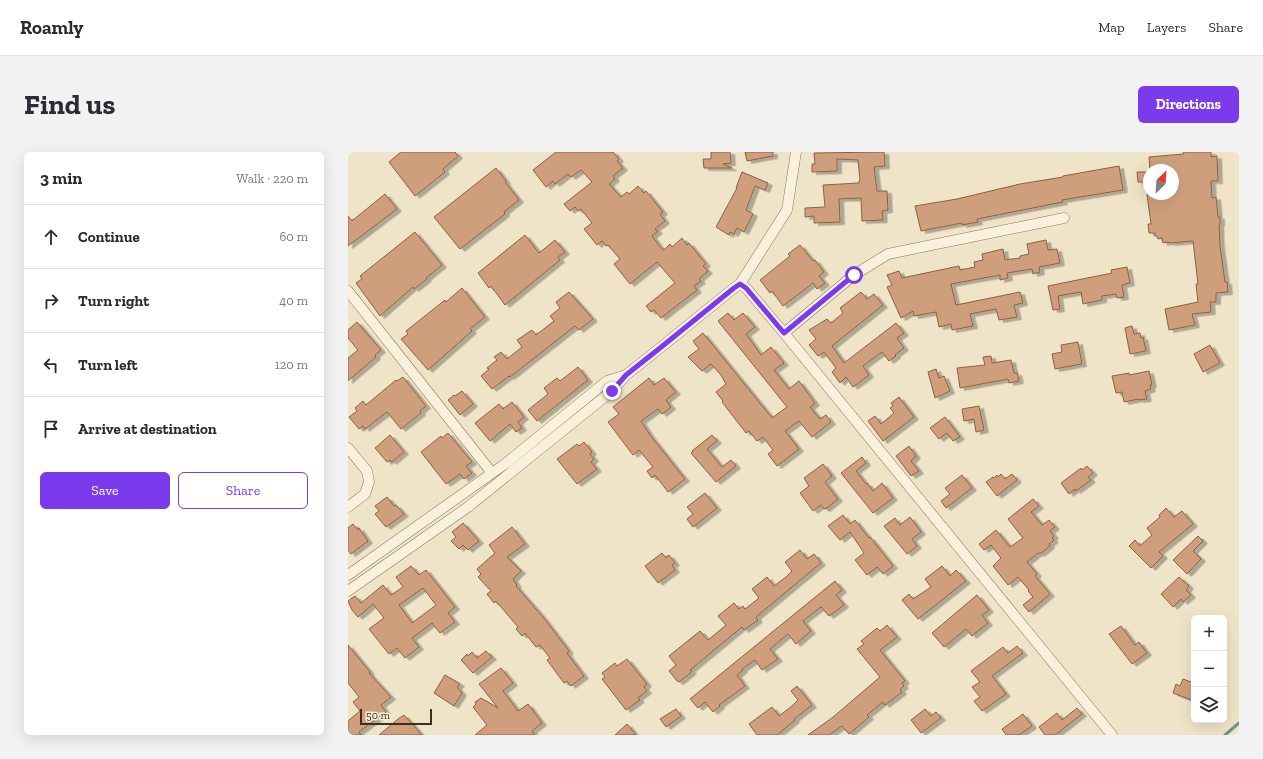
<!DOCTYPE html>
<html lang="en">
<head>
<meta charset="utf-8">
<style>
	:root { --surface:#fff; --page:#f2f2f3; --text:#2b2b33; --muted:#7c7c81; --line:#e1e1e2; --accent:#7c3aed }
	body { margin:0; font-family:"Zilla Slab",serif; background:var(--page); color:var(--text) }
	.controls { position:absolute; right:12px; bottom:12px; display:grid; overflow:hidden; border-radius:6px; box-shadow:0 4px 16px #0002 }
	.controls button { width:36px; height:36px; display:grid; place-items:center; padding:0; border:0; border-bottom:1px solid var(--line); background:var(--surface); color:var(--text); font:20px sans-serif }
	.compass { position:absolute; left:795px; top:12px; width:36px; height:36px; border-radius:50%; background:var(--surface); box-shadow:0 4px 16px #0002; rotate:25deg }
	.scale { position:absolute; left:12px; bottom:10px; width:72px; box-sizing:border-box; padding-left:4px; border:2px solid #3d2e20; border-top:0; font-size:11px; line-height:14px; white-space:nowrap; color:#3d2e20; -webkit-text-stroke:3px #f7eed8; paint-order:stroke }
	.stop { position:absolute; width:12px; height:12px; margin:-9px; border:3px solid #7c3aed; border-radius:50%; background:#fff }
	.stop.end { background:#7c3aed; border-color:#fff; box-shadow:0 1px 4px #0008 }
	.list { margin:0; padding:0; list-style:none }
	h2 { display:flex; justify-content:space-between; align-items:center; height:52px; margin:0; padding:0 16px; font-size:17px }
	h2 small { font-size:13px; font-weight:400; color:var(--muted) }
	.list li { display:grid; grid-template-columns:26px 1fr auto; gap:12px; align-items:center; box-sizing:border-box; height:64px; padding:0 16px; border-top:1px solid var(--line) }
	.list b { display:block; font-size:15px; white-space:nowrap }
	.list em { font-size:13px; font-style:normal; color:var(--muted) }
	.actions { display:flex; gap:8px; padding:12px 16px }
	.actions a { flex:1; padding:9px 0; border:1px solid var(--accent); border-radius:6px; text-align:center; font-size:14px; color:var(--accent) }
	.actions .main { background:var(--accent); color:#fff }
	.icon { flex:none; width:22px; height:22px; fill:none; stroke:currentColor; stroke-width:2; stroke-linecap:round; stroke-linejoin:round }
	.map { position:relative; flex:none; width:891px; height:583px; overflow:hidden; border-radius:6px }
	header { display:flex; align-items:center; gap:24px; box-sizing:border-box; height:56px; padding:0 20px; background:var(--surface); border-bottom:1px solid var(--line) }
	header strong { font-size:19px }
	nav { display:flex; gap:22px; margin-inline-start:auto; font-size:14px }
	.intro { display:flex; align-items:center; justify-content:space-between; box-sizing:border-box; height:96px; padding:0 24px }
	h1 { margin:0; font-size:28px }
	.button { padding:10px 18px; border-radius:6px; background:var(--accent); color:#fff; font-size:14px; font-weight:700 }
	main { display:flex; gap:24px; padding:0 24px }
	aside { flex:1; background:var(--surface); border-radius:6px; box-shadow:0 4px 16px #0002 }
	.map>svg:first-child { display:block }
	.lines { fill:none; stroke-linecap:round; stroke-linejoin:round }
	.stream { stroke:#6f938a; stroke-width:3 }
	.building { fill:#cf9f7d; stroke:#8d5f41; fill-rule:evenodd; filter:url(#shadow) }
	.street-casing { stroke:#8d765c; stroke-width:11 }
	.street { stroke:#faf1dc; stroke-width:10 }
	.route { stroke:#7c3aed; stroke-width:5 }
</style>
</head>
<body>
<header>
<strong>Roamly</strong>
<nav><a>Map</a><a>Layers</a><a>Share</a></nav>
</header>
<div class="intro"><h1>Find us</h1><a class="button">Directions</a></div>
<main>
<aside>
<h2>3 min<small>Walk · 220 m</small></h2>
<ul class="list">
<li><svg class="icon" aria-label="ahead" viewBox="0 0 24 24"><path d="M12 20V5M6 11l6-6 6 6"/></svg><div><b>Continue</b></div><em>60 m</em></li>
<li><svg class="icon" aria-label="right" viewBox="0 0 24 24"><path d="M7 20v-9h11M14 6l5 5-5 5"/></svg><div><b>Turn right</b></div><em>40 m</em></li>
<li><svg class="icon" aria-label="left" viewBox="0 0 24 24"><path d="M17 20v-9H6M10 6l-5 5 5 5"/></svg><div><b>Turn left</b></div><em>120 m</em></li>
<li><svg class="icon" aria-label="arrive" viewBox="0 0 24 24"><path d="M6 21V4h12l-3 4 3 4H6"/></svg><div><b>Arrive at destination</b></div></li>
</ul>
<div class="actions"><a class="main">Save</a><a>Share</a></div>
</aside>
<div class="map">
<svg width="891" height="583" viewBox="0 0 891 583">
	<defs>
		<filter id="shadow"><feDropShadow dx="4.5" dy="2.5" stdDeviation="0" flood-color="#0004"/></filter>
	</defs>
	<rect width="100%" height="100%" fill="#f0e4c8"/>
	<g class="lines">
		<path class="stream" d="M877,583L891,571"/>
	</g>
	<path class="building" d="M53,0H107L110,4L95,17L97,20L67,44L41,10Z
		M208,0H265L271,7L269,9L275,16L265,24L267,27L261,32L273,45L279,40L281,42L290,34L296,41L298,39L315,60L312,62L317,69L307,77L310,79L304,84L313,96L316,98L322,92L324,95L334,86L339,93L341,91L358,112L355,114L360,119L351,127L353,129L346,134L349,138L313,166L306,158L303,160L298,154L327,131L309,110L282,132L266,112L272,107L260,93L258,94L254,89L249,93L236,77L244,71L233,57L230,59L227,55L222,59L216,52L244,30L233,18L223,25L220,22L207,32L205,29L198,35L185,18Z
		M363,0H382L383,11L375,12L384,16H356L355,7H363Z
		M397,0H425V4L399,9Z
		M536,0L537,14L526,15L529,39H539L540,58L534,59L535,68L514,69L513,46L491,47L492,70L466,71V64L457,65V56L477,55L475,33L511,31V29L512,28L510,8L489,7V19L464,20V12H467L466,1Z
		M835,0H863V5L869,4L870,29H863L864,46L868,45L870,65H872V72L871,73L872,94L877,130H879L880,140L868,141V150H862L863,160L844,162L847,173L821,178L817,157L850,150L848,132H850L845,89L822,91L821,90L815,91L814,86L810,87L809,84H807V81H801L800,72H803L799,42H825V18H802L801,5L836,2Z
		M771,14L775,38L714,48L715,50L629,67L630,70L614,73V71L573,79L567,54L609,47L672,32L715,25V24Z
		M148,16L158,29L157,30L171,48L156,60L157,62L112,97L86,65Z
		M394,20L420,31L417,38L407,34L398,58L405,62L396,80L389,76L386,82L382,80L381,83L368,75L389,36H388Z
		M789,20H801V30H790Z
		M37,42L49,57L0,94V64L4,69L5,68Z
		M67,80L94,113L78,126L79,127L66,137L65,135L32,164L8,131L14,127L12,124Z
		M177,83L191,101L207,88L217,100L210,105L212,108L157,153L143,134L141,136L130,121Z
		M698,88L700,98L709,97L712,111L691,115L692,120L685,122L684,117L659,121L660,126L652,128V123L603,132L608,153L672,140L675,151L666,153L669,165L651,168L648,157L622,162L625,174L604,178L603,172L591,175L588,160L566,164L565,159L553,166L539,135L544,133L539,123L551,119L554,126L611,114L612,118L627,115L626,110L635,108L634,102L655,97L657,108L672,106V104L681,102L679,92Z
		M452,93L465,109L467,108L476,120L471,124L477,131L469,137L465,131L435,154L424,139L422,141L412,128L442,104L440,102Z
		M779,115L782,131L774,133L776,145L769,146L768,142L754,144V148L735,152L733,140L710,144L712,157L705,158L700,134L764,121L763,118Z
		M114,136L137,165L122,177L124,179L80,218L53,187L60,182L58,179L97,148L98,150Z
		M221,140L245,167L231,178L227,174L162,225L161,224L144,237L133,224L141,217L139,216L149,208L146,205L153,200L159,207L174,195L169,188L184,178L188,183L206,169L202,164L212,156L208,150Z
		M513,140L519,147L526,142L535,153L484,194L496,211L548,171L556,181L549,186L556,196L547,203L548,204L541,209L534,200L515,214L521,223L505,235L498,225L492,231L484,220L488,216L476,200L470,204L461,193L468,187L461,178L479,167L483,171L495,161L492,156Z
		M380,161L386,168L395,161L407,175L398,182L413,203L423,195L436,211L426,218L441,237L451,229L467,251L462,255L472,267L478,263L483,270L464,285L451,269L437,279L451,297L429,314L420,302L425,298L415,285L409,289L401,279L398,281L374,250L375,249L368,240L378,232L373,223L363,212L354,219L340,205L351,197L345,189L355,181L424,266L439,255L370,169Z
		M9,170L33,198L27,203L28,205L0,229V206L10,198L0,186V178Z
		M784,174L786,182L792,181L793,186L795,185L798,199L782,202L777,176Z
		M730,190L734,212L707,217L704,202L714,200L713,193Z
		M862,193L872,211L855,220L846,202Z
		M643,204L644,211L663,208L666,221H669L671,229L661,231L660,227L612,236L609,216L637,213L635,205Z
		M230,215L240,228L189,269L180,258L200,242L196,236L209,226L212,229Z
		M588,217L591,226L596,224L602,239L587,246L580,220Z
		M801,219L804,233H802L803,237L797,239L799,247L791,248V247L776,250L774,240L768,241L764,224L781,221V223Z
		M55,225L78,254L72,259L73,261L53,277L39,260L17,277L15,274L11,277L1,265L9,259L7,256L15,249L18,253L48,228L49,229Z
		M301,226L306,233L316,226L328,240L318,248L323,255L314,262L310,257L293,269L302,283L337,327L320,340L307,323L304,326L299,319L305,315L291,298L285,303L260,270L271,262L265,255Z
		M114,239L125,252L112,263L100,248L106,243L107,244Z
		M551,245L566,265L535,289L520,269L527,264L533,272L546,261L542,256L545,254L543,251Z
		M164,250L176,265L170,270L174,276L168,280L162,272L142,289L127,271L151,252L155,257Z
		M631,254L636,278L628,280L626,267L616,269L614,257Z
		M597,265L612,285L605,289L599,281L591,287L582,276Z
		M100,281L124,310L118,314L124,321L116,327L112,322L98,332L73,300L93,284L94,286Z
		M42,283L56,300L44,310L42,308L39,310L27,296Z
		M364,283L369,289L359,297L374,315L383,308L388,314L368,330L343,301L345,300L344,299Z
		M236,290L244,300L242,302L246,307L243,310L249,317L229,332L209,307L229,292L231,294Z
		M561,294L568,304L563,309L571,319L563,324L548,304Z
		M514,305L518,311L508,319L518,332L519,331L525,339L534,331L545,346L525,361L493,321Z
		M475,312L484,324L477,330L490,347L479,356L476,357L473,353L465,359L452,341L461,334L456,326Z
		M739,314L745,321L740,325L743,328L728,339L727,337L721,342L713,331L733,316L734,318Z
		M653,322L657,327L664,322L669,328L649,344L638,330L645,325L646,326L649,323L650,325Z
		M614,323L624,336L598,356L593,349L602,342L597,336Z
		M357,341L369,356L345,375L339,367L345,362L339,355Z
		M39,345L46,354L48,353L56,362L38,375L27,362L31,359L27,354Z
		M685,347L691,354L683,360L694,373L701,368L707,375L702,379L706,384L704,386L706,388L701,392L702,394L692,402L690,401L679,410L689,422L687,424L702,442L681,460L675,453L685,445L680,439L681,438L670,425L660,433L645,414L653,406L643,393L636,398L631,392L648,378L662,395L675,386L660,367Z
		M818,356L826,365L834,359L845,372L811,400L815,404L803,416L781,394L787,388L792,394L804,383L799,376L812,365L811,363Z
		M495,363L502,372L507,368L521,386L522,385L545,414L535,422L529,415L519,423L507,408L516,401L502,380L492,388L480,374Z
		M562,365L573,380L564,387L569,394L559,402L536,374L547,366L552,373Z
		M115,371L131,389L120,398L115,393L111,397L103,389L108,385L104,380Z
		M5,372L10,378L11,376L20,389L3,402L0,398V376Z
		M164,375L177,392L159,405L173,419L165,427L169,433L168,434L195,465L221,499L219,501L236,524L223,534L219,529L216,531L199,508L202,506L192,493L188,495L177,481L174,484L168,477L170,475L148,449L146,451L139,442L143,439L130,425L133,422L129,417L147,401L141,393Z
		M850,384L855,389L845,399L853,407L839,422L825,408Z
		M452,398L459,407L466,402L473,411L408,465L410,468L396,478L394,475L342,518L344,519L340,523L331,530L329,529L321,519L328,513L321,504L352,479L360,488L371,479L378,473L370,464L386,451L391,457L395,454L397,457L411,446L404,437L419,425L426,434L438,425L444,419L437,410Z
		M314,401L318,406L321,403L327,411L324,413L327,418L310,431L297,414Z
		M63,414L71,423L78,418L107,455L100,461L107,470L92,481L84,471L64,486L71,495L57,506L49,496L41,502L21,477L36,466L25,452L10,465L4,458L0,449L7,444L13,451L35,433L43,443L55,435L48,425ZM75,436L88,453L64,471L51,453Z
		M594,414L602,424L608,418L618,429L570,467L554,448L561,442L565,447L583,435L577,427Z
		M831,425L841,434L838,438L843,443L835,450L833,447L825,455L813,442Z
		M487,429L494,438L488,443L496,453L481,464L473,455L461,464L455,469L463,479L448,492L440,482L422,497L430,507L414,518L407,508L394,517L395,518L389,523L397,534L371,553L372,554L365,560L357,550L350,556L342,547Z
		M629,443L641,458L634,463L640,471L624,484L618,477L596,495L584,481Z
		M539,473L549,485L532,498L557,529L554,531L556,534L552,537L554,540L537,553L535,550L519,563L521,565L501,582L494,574L481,583H460L484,566L532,525L509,497L516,492L513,489L529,476L532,479Z
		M773,474L787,493L791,490L799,501L784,512L761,482Z
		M0,493L22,520L21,521L43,545L33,553L38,560L11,580L13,583H0V569L12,559L5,550L11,545L0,531Z
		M669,494L675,501L644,524L658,542L634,559L626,549L632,545L624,535L632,530L623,519L655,495L660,501Z
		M138,499L144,505L125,521L113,508L119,502L120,504L124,500L129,506Z
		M279,507L299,532L296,535L299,539L290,546L292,548L278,558L254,527L257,525L254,521L267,511L269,514Z
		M153,516L165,531L155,539L170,559L180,552L194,571L184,579L187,583H127L139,573L125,555L128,552L127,550L133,546L150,556L131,532Z
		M97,523L112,532L109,535L114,541L106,554L86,541Z
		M835,527L846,531V549L825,541L828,532L832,534Z
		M449,534L464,553L446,567L447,568L429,583H409L401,572L424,555L431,564L444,554L450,548L443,539Z
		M729,556L734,562L707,583H697L691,575L709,561L714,568Z
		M328,557L333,564L318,575L312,567Z
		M577,557L583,564L588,560L593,566L573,581L563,568Z
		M675,562L684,574L671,583H658L654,577Z
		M56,563L74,583H31L50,567Z
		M279,572L288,583H267Z"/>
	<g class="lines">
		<defs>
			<path id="street" d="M392,132L439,58L448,0
				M0,139L144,321
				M436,181L506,123L540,102L716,66
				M0,296L19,319L21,330L17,342L0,355
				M0,423L157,312L259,229L278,223
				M0,439L120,355L264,239L278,223L312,196L386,136L392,132L398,136L436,181L764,583"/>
		</defs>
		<use href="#street" class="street-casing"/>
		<use href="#street" class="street"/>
	</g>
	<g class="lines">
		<path class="route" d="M264,239L278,223L312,196L386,136L392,132L398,136L436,181L506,123"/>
	</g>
</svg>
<div class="controls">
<button>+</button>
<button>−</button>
<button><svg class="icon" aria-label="layers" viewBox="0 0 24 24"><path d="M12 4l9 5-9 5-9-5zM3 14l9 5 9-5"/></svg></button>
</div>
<svg class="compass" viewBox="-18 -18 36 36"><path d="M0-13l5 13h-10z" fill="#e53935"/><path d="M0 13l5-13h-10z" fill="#7c7c81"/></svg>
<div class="scale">50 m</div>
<div class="stop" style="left:506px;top:123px"></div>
<div class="stop end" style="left:264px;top:239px"></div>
</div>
</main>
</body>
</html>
